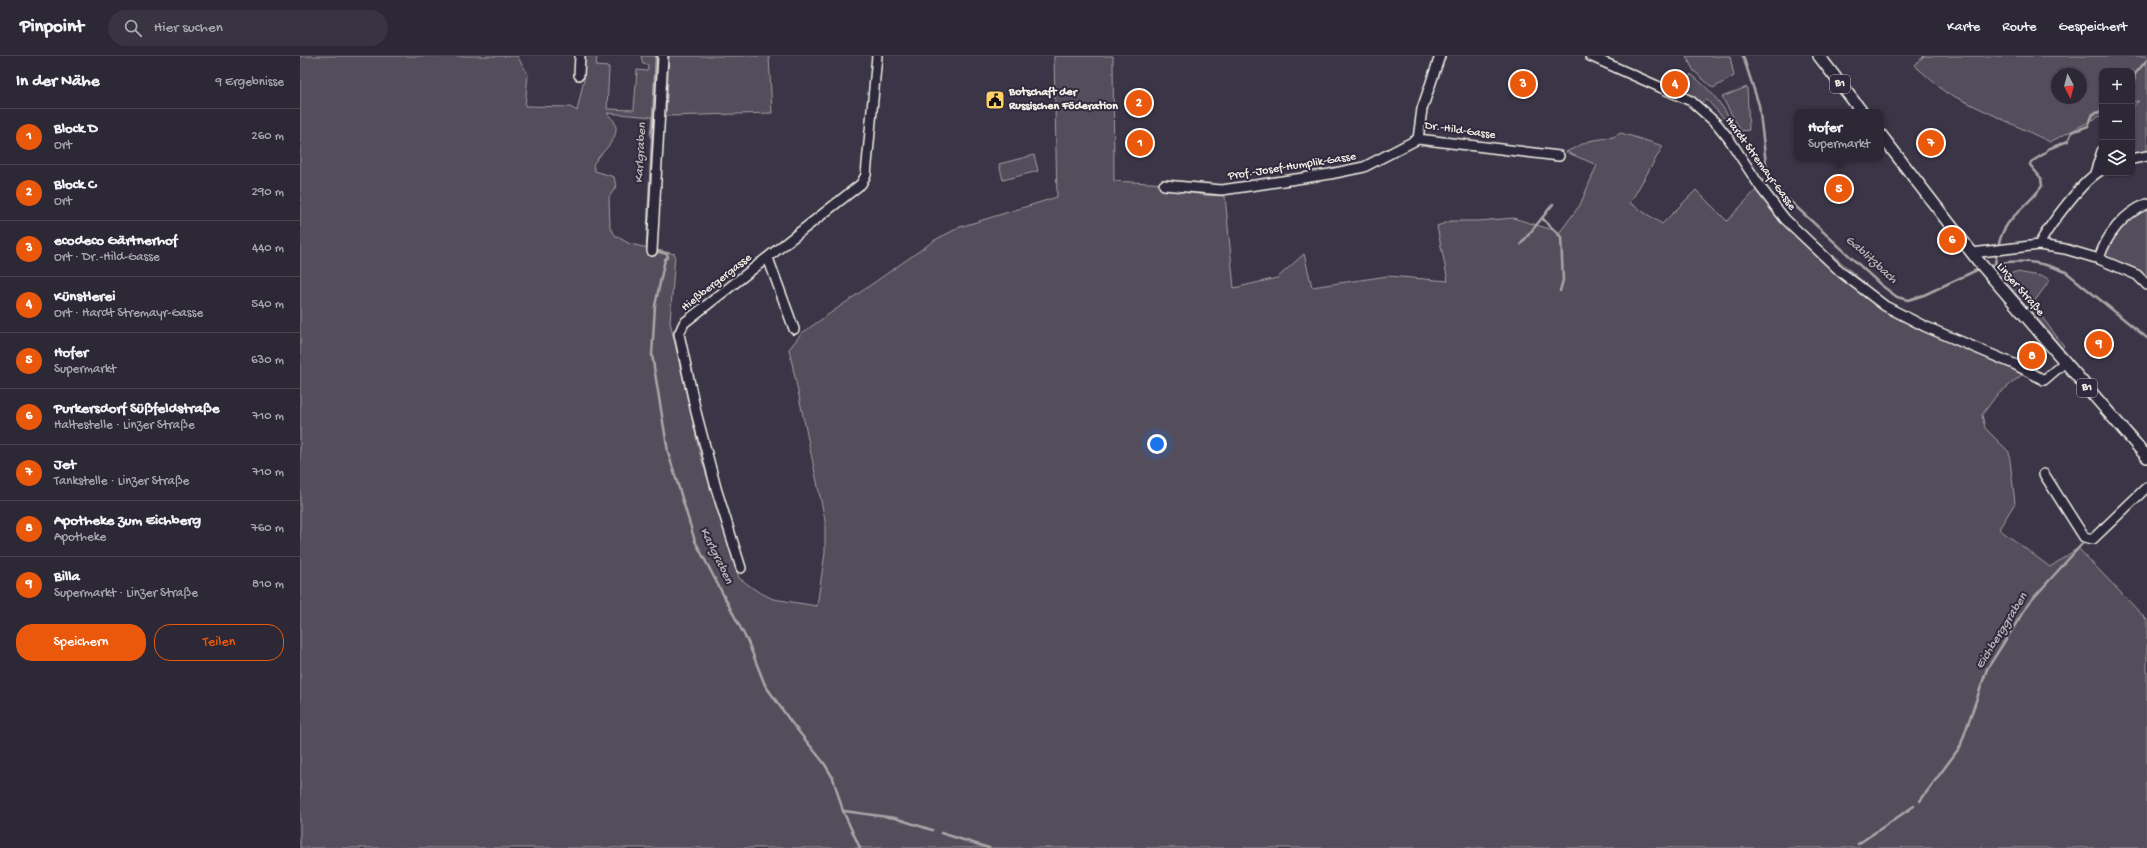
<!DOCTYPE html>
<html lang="de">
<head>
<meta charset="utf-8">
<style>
	:root { --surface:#2c2835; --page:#383441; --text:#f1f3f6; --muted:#a6a6ad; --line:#484450; --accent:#ea580c }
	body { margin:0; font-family:"Gochi Hand",sans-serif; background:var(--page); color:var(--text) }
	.controls { position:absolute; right:12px; top:12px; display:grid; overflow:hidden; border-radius:8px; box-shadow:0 1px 3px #0004 }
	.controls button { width:36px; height:36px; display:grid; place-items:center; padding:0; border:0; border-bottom:1px solid var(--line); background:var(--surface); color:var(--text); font:20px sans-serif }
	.compass { position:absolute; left:1751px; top:12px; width:36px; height:36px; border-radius:50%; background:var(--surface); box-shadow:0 1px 3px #0004; rotate:173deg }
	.you { position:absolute; left:857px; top:388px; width:14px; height:14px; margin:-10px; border:3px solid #fff; border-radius:50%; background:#1a73e8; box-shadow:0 0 0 6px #1a73e833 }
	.badge { display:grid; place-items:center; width:26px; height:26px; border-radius:50%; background:var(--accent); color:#fff; font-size:13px; font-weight:700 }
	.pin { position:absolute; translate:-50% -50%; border:2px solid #fff; box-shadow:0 1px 4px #0006 }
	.popup { position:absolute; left:1494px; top:53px; width:90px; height:52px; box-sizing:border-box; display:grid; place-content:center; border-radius:8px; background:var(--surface); filter:drop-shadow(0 1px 3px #0005); font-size:13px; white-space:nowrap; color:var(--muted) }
	.popup b { font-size:15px; color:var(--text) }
	.popup::after { content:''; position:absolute; left:50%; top:100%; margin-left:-8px; border:8px solid transparent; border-top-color:var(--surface) }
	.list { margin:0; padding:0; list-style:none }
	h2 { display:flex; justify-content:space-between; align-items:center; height:52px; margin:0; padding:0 16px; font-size:17px }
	h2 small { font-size:13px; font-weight:400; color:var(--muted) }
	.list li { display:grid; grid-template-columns:26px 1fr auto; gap:12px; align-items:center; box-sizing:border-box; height:56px; padding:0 16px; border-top:1px solid var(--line) }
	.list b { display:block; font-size:15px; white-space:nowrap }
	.list p { margin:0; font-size:13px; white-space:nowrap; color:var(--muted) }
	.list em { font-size:13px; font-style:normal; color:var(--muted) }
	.actions { display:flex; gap:8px; padding:12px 16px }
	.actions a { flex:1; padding:9px 0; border:1px solid var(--accent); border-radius:16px; text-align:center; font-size:14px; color:var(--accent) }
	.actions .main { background:var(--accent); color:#fff }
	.icon { flex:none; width:22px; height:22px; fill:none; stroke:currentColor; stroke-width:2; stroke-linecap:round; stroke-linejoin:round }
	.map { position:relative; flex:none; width:1847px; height:792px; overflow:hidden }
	header { display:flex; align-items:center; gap:24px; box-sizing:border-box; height:56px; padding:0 20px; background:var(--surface); border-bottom:1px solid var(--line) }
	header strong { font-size:19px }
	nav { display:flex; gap:22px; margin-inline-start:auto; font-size:14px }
	.search { width:280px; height:36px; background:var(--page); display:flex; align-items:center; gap:10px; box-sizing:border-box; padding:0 14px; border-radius:22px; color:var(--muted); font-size:15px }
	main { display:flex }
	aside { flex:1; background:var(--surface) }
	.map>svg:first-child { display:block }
	.green { fill:#534e5c; stroke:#a4a0a2; fill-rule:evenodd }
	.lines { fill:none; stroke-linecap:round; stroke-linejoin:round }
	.stream { stroke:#aaa6a7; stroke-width:2.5 }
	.minor-casing { stroke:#f4f1e8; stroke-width:12 }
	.major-casing { stroke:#f4f1e8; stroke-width:14 }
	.minor { stroke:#2f2a3d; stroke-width:9 }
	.major { stroke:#2f2a3d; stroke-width:11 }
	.labels { text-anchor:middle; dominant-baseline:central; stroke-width:4; stroke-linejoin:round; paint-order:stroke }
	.shield { fill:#2f2a3d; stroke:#b9b5b5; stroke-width:1 }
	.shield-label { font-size:11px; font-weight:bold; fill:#f4f1e8 }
	.poi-label { font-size:12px; font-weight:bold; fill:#f4f1e8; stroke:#2f2a3d; text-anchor:start }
	.street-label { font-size:12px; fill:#f4f1e8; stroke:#2f2a3d }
	.water-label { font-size:13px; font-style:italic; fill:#b6b2b2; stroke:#2f2a3d }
</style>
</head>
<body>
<header>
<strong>Pinpoint</strong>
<div class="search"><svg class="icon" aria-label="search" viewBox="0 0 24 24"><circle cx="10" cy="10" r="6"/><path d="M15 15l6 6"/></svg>Hier suchen</div>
<nav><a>Karte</a><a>Route</a><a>Gespeichert</a></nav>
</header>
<main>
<aside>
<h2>In der Nähe<small>9 Ergebnisse</small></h2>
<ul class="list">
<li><span class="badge">1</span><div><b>Block D</b><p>Ort</p></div><em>260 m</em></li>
<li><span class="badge">2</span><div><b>Block C</b><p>Ort</p></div><em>290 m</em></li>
<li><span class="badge">3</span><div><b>ecodeco Gärtnerhof</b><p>Ort · Dr.-Hild-Gasse</p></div><em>440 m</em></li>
<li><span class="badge">4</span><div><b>Künstlerei</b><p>Ort · Hardt Stremayr-Gasse</p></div><em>540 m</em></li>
<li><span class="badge">5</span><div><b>Hofer</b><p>Supermarkt</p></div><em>630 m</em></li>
<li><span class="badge">6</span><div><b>Purkersdorf Süßfeldstraße</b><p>Haltestelle · Linzer Straße</p></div><em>710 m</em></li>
<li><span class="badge">7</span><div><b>Jet</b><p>Tankstelle · Linzer Straße</p></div><em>710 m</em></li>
<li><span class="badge">8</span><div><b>Apotheke zum Eichberg</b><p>Apotheke</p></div><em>760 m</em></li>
<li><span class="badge">9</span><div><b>Billa</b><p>Supermarkt · Linzer Straße</p></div><em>810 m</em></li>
</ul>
<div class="actions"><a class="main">Speichern</a><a>Teilen</a></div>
</aside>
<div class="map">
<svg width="1847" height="792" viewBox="0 0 1847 792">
	<rect width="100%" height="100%" fill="#3b3647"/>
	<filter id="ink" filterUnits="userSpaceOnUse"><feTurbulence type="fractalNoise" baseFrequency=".025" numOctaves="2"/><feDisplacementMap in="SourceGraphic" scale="8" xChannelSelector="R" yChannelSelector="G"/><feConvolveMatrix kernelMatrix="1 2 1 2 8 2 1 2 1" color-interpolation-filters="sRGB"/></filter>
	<g filter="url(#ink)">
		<path class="green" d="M0,0H217L228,18L225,50L270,51L277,55L284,23L285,0H297L296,10L309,11L307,53L334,54L337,14L347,15L348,13V9L343,8L341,0H358L357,22L359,23L355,82L350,81L352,61L307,57C309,60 312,62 314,65C323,82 300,96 293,109L295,115L314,121L316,131L309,141L310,172L316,180L330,188L375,198L370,266L400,398L439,522L457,535L473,543L517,550L525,497V464L489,293L502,277L635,184L660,171L757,141L754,0H813L814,125L867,128L861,130L902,139L925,140L934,232L977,222L1004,198L1012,231L1088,220L1148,225L1137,170L1151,165H1179L1213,162L1260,176L1280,149L1297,109L1266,96L1289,85L1313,81L1321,77L1363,90L1330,147L1362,168L1396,134L1427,165L1457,133C1499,184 1544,234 1603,265C1641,286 1685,296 1723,318L1696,340L1682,359L1685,372L1709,396L1715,447L1699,473L1750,511L1778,492L1847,564V792H0Z
			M369,0H469L472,57L366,60Z
			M1386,0H1430L1434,20L1413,32L1394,15Z
			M1624,0H1847V95L1832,98V51L1839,45L1832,46V15H1802V59L1750,86L1645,36L1614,9ZM1757,18H1781V42H1757Z
			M1391,18C1412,35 1426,52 1437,77L1432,80L1428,76L1433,73L1430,69L1407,44H1405L1401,47L1381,36Z
			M1447,31L1449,74L1441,75L1422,41Z
			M734,99L738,115L703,124L699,108Z
			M1847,153V221L1834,212L1804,200C1813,178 1826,163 1847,153Z
			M1533,199L1578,239L1576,242L1529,203Z
			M1717,216L1745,221L1750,224L1734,246L1730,240L1724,239L1720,243L1701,219Z
			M1732,248L1764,290L1762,292L1728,251Z"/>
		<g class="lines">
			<path class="stream" d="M1443,0L1459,49L1467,116L1479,135L1581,229L1597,241L1608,244L1624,239L1681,212
				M1832,41L1835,18L1847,4
				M1253,148L1242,162L1261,181L1263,224L1260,235
				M1221,188L1242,162
				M1698,192C1703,161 1726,153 1742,130L1741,122L1730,109L1731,106L1744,98L1748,93L1768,85L1772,76L1788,70L1793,58L1802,55
				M350,194L347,190L356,0
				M355,195L367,198L368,201L365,203L355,250L352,299L368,396L395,485L448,586L465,629L491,666L524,707L533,722L543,755L560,792
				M1695,207L1697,197
				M1686,211C1714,201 1740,205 1766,216L1847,282
				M1620,745L1660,691L1687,613L1729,547L1782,488
				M544,755L595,762L632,774
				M641,777L689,792
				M1558,788L1614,750"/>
			<defs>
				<path id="minor" d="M1290,0L1391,45L1417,68L1429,83L1461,132L1485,163L1542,217L1585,250L1624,270L1714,308L1744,324L1765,306
					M279,19L280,0
					M1118,83L1259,100
					M1118,83L1122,53L1140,0
					M1832,103L1847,100
					M1795,117L1802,95
					M864,129L922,134L1030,118L1064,111L1118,83
					M1739,189C1748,171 1784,122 1802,114
					M352,195L363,0
					M1672,197L1739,189L1765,193L1799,203L1837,219L1847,229
					M468,202L494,273
					M1799,203C1806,179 1824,157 1847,148
					M1744,418L1784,481L1793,483L1847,431
					M441,512L416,432L396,356L379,278L384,267L561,128L566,119L577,0"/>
				<path id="major" d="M1519,0L1562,56
					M1581,79L1679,206L1847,401"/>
			</defs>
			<use href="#minor" class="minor-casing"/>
			<use href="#major" class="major-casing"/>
			<use href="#minor" class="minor"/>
			<use href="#major" class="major"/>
		</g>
	</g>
	<defs>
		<symbol id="civic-square" viewBox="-11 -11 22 22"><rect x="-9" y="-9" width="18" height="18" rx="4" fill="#ffd166" stroke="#2f2a3d"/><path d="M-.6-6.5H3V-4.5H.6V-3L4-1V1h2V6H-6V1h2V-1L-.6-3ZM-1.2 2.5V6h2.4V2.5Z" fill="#111"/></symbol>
	</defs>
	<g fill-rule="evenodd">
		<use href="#civic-square" x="684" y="33" width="22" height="22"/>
	</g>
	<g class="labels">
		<g class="shield">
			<rect x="1530" y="19" width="20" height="18" rx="3"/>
			<rect x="1777" y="323" width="20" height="18" rx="3"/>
		</g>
		<g class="shield-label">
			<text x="1540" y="28">B1</text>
			<text x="1787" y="332">B1</text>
		</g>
		<g class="poi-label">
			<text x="709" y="37">Botschaft der<tspan x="709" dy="14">Russischen Föderation</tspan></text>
		</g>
		<g class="street-label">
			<text transform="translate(1160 75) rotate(8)">Dr.-Hild-Gasse</text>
			<text transform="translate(1460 108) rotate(54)">Hardt Stremayr-Gasse</text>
			<text transform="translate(992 111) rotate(-9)">Prof.-Josef-Humplik-Gasse</text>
			<text transform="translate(417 227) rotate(-38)">Hießbergergasse</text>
			<text transform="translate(1720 234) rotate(49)">Linzer Straße</text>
		</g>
		<g class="water-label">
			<text transform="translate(341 97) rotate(-87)">Karlgraben</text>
			<text transform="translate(1571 204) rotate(42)">Gablitzbach</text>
			<text transform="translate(416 500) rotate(64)">Karlgraben</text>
			<text transform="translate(1702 575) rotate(-58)">Eichberggraben</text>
		</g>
	</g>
</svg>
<div class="controls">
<button>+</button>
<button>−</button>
<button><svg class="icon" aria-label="layers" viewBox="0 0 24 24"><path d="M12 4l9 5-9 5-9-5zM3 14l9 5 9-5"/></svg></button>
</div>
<svg class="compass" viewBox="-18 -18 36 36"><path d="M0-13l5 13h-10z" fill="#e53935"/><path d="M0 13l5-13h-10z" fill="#a6a6ad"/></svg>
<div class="you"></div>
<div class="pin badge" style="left:840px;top:87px">1</div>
<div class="pin badge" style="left:839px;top:47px">2</div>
<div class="pin badge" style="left:1223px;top:28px">3</div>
<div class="pin badge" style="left:1375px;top:28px">4</div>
<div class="pin badge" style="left:1539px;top:133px">5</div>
<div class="popup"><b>Hofer</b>Supermarkt</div>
<div class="pin badge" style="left:1652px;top:184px">6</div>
<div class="pin badge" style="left:1631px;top:87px">7</div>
<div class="pin badge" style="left:1732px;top:300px">8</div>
<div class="pin badge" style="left:1799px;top:288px">9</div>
</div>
</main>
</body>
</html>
